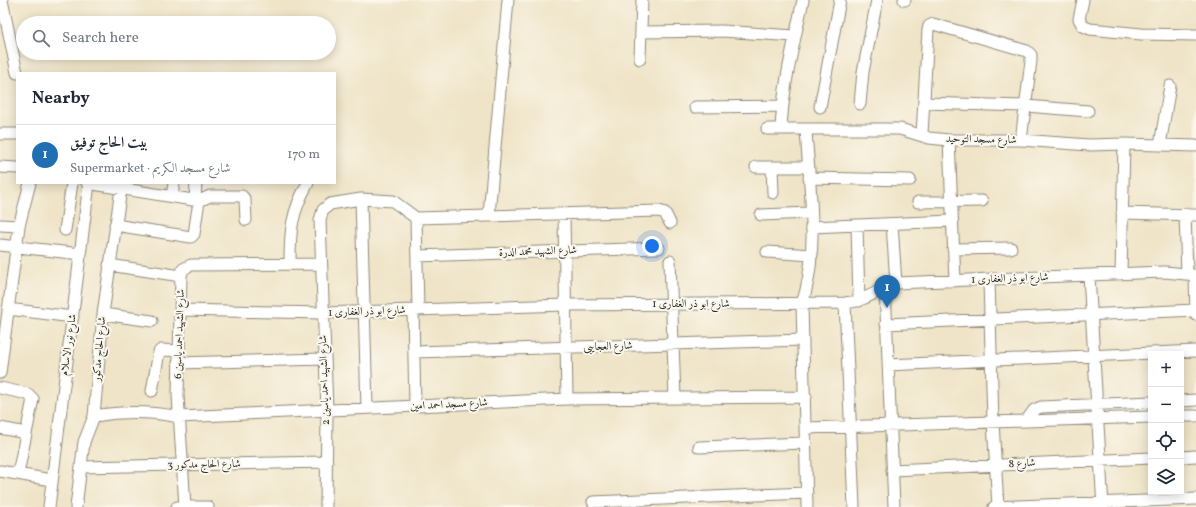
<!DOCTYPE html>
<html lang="en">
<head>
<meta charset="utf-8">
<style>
	:root { --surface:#fff; --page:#f6f6f7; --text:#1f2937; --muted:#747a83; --line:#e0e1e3; --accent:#1f6fb2 }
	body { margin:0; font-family:Vollkorn,Amiri,serif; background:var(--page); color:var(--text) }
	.controls { position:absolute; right:12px; bottom:12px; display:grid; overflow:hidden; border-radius:0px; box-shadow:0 2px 10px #0003 }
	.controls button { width:36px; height:36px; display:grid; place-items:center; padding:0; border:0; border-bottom:1px solid var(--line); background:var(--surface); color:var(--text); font:20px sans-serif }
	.you { position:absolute; left:652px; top:246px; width:14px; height:14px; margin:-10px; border:3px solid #fff; border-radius:50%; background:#1a73e8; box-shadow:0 0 0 6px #1a73e833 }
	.badge { display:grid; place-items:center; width:26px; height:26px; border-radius:50%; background:var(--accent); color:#fff; font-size:13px; font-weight:700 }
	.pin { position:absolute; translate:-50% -33px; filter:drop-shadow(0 1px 2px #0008) }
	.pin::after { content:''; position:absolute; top:21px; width:14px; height:12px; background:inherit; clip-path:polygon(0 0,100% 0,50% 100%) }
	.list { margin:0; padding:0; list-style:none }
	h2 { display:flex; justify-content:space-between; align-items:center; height:52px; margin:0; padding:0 16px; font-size:17px }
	h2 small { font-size:13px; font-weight:400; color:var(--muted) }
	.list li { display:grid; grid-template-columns:26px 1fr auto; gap:12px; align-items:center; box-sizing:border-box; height:60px; padding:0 16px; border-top:1px solid var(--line) }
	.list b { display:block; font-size:15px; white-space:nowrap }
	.list p { margin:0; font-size:13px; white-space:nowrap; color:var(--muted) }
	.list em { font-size:13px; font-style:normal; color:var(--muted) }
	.icon { flex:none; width:22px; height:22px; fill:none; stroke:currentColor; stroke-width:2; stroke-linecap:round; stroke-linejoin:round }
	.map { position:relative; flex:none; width:1196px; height:507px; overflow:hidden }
	.search { position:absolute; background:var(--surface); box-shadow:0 2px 10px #0003; left:16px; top:16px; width:320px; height:44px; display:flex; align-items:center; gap:10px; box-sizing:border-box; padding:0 14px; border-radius:22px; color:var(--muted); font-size:15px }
	.panel { position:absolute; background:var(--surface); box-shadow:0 2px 10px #0003; left:16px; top:72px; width:320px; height:112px; border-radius:0px }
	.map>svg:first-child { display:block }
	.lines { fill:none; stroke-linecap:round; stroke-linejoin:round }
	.street-casing { stroke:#8d8879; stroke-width:13 }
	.street { stroke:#fff; stroke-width:11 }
	.labels { text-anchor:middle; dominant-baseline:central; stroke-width:4; stroke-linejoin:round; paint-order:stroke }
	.street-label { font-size:11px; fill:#2b2b2b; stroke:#fbf7ec }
</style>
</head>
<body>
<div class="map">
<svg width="1196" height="507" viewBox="0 0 1196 507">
	<rect width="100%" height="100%" fill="#fbf7ec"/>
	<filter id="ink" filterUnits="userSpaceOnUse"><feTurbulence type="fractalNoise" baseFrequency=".025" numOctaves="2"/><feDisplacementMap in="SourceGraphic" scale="8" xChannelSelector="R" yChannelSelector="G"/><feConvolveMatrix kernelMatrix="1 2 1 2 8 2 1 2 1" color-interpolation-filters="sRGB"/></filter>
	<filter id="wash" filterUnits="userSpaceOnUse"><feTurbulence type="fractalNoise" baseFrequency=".012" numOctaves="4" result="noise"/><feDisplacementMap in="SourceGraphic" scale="16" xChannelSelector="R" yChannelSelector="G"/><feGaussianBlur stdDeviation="0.9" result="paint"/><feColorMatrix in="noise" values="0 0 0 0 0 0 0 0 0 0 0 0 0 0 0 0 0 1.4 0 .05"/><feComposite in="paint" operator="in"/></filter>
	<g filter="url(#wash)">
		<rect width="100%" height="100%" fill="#efe4c7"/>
	</g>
	<g filter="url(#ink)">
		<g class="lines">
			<defs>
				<path id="street" d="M2,0L17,73
					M904,0H905
					M1083,0L1079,19L1083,26L1090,29L1141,34L1196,35
					M641,32L722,31L795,36
					M640,59L642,0
					M925,103L1026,106L1088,111
					M860,104L863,72L877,0
					M695,107L782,106
					M820,107L840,0
					M767,129H900L929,138L949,140H1021L1089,145L1124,144L1196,146
					M781,129C783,85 794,43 803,0
					M806,129C809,186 820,250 802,304L807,507
					M0,134H17
					M922,134L928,30L929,26L933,24L1027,51L1031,55V61L1021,140
					M949,140L955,281
					M1160,145L1170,86
					M0,167L17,168
					M756,167H808
					M772,167L773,193
					M809,178L910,180
					M87,183L199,201L210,196H242L245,200L246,220
					M172,197L174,183
					M361,199L367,408
					M195,200L196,183
					M918,202L982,201
					M1122,213L1196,215
					M1185,214L1187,274
					M489,215L508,0
					M564,215L567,399
					M761,215L810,213
					M416,218L659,211L665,213L670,223
					M416,218L418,310
					M892,224L896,283
					M0,225L19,226
					M115,225L191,237L194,234L199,201
					M857,225L859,301
					M811,227L952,221
					M65,230L72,183
					M0,245L81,254
					M953,249L1011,248
					M767,252L812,255
					M417,256L659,248
					M670,261L675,398
					M290,264C290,231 291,213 308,183
					M109,265L181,276
					M1121,274L1124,144
					M1195,275L1196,315
					M1089,276L1103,507
					M989,280L993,422L998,507
					M885,287L894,507
					M845,303L854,507
					M8,309L73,317
					M181,310L323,313L566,305L845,303C866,301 877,290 896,283L1138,273L1165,272L1196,275
					M413,310L415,406
					M103,314L152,321
					M886,324L1196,310
					M414,352L803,340
					M178,363L325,359
					M888,365L1196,351
					M0,373L19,226L30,183
					M0,388L28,394L33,399L18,474
					M152,391L159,352L161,350L179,351
					M1181,401L1196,400
					M94,416C123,411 150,411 179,417L567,399L806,397
					M1181,416H1196
					M1026,421L1034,410L1041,407L1151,402
					M0,428L26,433
					M806,428L1151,417
					M699,447L806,443
					M1181,457L1196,456
					M81,467L327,462
					M892,470L1151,458
					M0,471L51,480
					M593,502L807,493
					M49,507L89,183
					M76,507L84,442L94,416L103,314L121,189
					M177,507H208
					M185,507L178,395L181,276L183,269L191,265L321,264
					M326,507L327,410L320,220L323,210L330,204L361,199L393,201L416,218
					M994,507L1196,499"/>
			</defs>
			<use href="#street" class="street-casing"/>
			<use href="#street" class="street"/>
		</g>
	</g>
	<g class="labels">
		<g class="street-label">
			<text transform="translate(981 140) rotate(1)">شارع مسجد التوحيد</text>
			<text transform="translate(538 252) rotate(-2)">شارع الشهيد محمد الدرة</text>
			<text transform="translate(1010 279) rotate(-2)">شارع ابو ذر الغفارى 1</text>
			<text x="691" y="304">شارع ابو ذر الغفارى 1</text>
			<text transform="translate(367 312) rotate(-2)">شارع ابو ذر الغفارى 1</text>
			<text transform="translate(180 334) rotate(-88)">شارع الشهيد احمد ياسين 6</text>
			<text transform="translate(69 345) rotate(-82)">شارع نور الاسلام</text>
			<text transform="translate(608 347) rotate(-2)">شارع العجايبى</text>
			<text transform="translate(100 349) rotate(-85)">شارع الحاج مدكور</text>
			<text transform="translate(325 380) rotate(-92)">شارع الشهيد احمد ياسين 2</text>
			<text transform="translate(449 405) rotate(-3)">شارع مسجد احمد امين</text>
			<text transform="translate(1022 464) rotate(-3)">شارع 8</text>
			<text transform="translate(204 465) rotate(-1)">شارع الحاج مدكور 3</text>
		</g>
	</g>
</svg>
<div class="controls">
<button>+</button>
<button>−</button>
<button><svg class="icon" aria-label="locate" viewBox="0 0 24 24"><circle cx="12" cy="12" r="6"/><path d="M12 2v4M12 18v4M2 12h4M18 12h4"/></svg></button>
<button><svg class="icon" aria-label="layers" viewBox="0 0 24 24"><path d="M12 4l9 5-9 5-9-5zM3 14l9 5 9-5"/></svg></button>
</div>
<div class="you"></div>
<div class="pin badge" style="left:887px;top:308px">1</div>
<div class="search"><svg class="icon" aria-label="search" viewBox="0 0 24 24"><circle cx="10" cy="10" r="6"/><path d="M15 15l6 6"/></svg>Search here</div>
<section class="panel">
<h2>Nearby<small></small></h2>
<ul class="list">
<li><span class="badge">1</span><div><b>بيت الحاج توفيق</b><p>Supermarket · شارع مسجد الكريم</p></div><em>170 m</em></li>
</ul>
</section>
</div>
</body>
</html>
